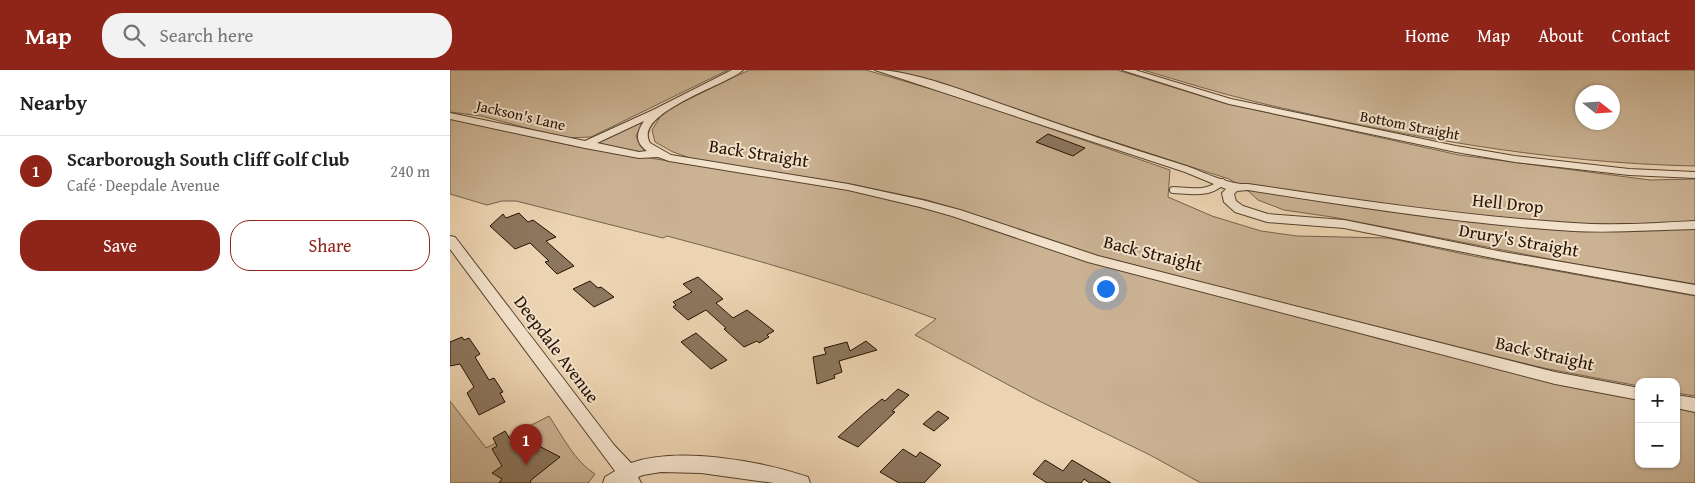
<!DOCTYPE html>
<html lang="en">
<head>
<meta charset="utf-8">
<style>
	:root { --surface:#fff; --page:#f2f2f2; --text:#202124; --muted:#757577; --line:#e0e0e0; --accent:#8f2418 }
	body { margin:0; font-family:"Gentium Book Plus",serif; background:var(--page); color:var(--text) }
	.controls { position:absolute; right:15px; bottom:15px; display:grid; overflow:hidden; border-radius:10px; box-shadow:0 1px 4px #0004 }
	.controls button { width:45px; height:45px; display:grid; place-items:center; padding:0; border:0; border-bottom:1px solid var(--line); background:var(--surface); color:var(--text); font:25px sans-serif }
	.compass { position:absolute; left:1125px; top:15px; width:45px; height:45px; border-radius:50%; background:var(--surface); box-shadow:0 1px 4px #0004; rotate:107deg }
	.you { position:absolute; left:655px; top:218px; width:18px; height:18px; margin:-12px; border:4px solid #fff; border-radius:50%; background:#1a73e8; box-shadow:0 0 0 8px #1a73e833 }
	.badge { display:grid; place-items:center; width:32px; height:32px; border-radius:50%; background:var(--accent); color:#fff; font-size:16px; font-weight:700 }
	.pin { position:absolute; translate:-50% -41px; filter:drop-shadow(0 1px 2px #0008) }
	.pin::after { content:''; position:absolute; top:26px; width:18px; height:15px; background:inherit; clip-path:polygon(0 0,100% 0,50% 100%) }
	.list { margin:0; padding:0; list-style:none }
	h2 { display:flex; justify-content:space-between; align-items:center; height:65px; margin:0; padding:0 20px; font-size:21px }
	h2 small { font-size:16px; font-weight:400; color:var(--muted) }
	.list li { display:grid; grid-template-columns:32px 1fr auto; gap:15px; align-items:center; box-sizing:border-box; height:70px; padding:0 20px; border-top:1px solid var(--line) }
	.list b { display:block; font-size:19px; white-space:nowrap }
	.list p { margin:0; font-size:16px; white-space:nowrap; color:var(--muted) }
	.list em { font-size:16px; font-style:normal; color:var(--muted) }
	.actions { display:flex; gap:10px; padding:15px 20px }
	.actions a { flex:1; padding:11px 0; border:1px solid var(--accent); border-radius:20px; text-align:center; font-size:18px; color:var(--accent) }
	.actions .main { background:var(--accent); color:#fff }
	.icon { flex:none; width:28px; height:28px; fill:none; stroke:currentColor; stroke-width:2; stroke-linecap:round; stroke-linejoin:round }
	.map { position:relative; flex:none; width:1245px; height:413px; overflow:hidden }
	header { display:flex; align-items:center; gap:30px; box-sizing:border-box; height:70px; padding:0 25px; background:var(--accent); color:#fff }
	header strong { font-size:24px }
	nav { display:flex; gap:28px; margin-inline-start:auto; font-size:18px }
	.search { width:350px; height:45px; background:var(--page); display:flex; align-items:center; gap:12px; box-sizing:border-box; padding:0 18px; border-radius:20px; color:var(--muted); font-size:19px }
	main { display:flex }
	aside { flex:1; background:var(--surface) }
	.map>svg:first-child { display:block }
	.green { fill:#cab293; stroke:#77624a; fill-rule:evenodd }
	.building { fill:#8c765d; stroke:#241201 }
	.lines { fill:none; stroke-linecap:round; stroke-linejoin:round }
	.lane-casing { stroke:#56422d; stroke-width:8 }
	.street-casing { stroke:#56422d; stroke-width:2 }
	.lane { stroke:#f3e2cc; stroke-width:6 }
	.street { fill:#f3e2cc; fill-rule:evenodd }
	.labels { text-anchor:middle; dominant-baseline:central; stroke-width:4; stroke-linejoin:round; paint-order:stroke }
	.far-street-label { font-size:15px; fill:#241201; stroke:#f3e2cc }
	.street-label { font-size:18px; fill:#241201; stroke:#f3e2cc }
</style>
</head>
<body>
<header>
<strong>Map</strong>
<div class="search"><svg class="icon" aria-label="search" viewBox="0 0 24 24"><circle cx="10" cy="10" r="6"/><path d="M15 15l6 6"/></svg>Search here</div>
<nav><a>Home</a><a>Map</a><a>About</a><a>Contact</a></nav>
</header>
<main>
<aside>
<h2>Nearby<small></small></h2>
<ul class="list">
<li><span class="badge">1</span><div><b>Scarborough South Cliff Golf Club</b><p>Café · Deepdale Avenue</p></div><em>240 m</em></li>
</ul>
<div class="actions"><a class="main">Save</a><a>Share</a></div>
</aside>
<div class="map">
<svg width="1245" height="413" viewBox="0 0 1245 413">
	<rect width="100%" height="100%" fill="#ecd3b1"/>
	<filter id="stains"><feTurbulence type="fractalNoise" baseFrequency=".004" numOctaves="4"/><feColorMatrix values="0 0 0 0 .2 0 0 0 0 .09 0 0 0 0 .02 0 0 0 .5 -.17"/></filter>
	<radialGradient id="worn" r=".72"><stop offset=".6" stop-color="#630" stop-opacity="0"/><stop offset="1" stop-color="#630" stop-opacity=".3"/></radialGradient>
	<path class="green" d="M0,0H278L141,67L115,68L31,46L0,42Z
		M299,0H416L509,27L720,100L718,127L762,146L811,161L847,166L938,168L1023,186L1245,226V326L1226,323V312H1189V316L1098,299L992,274L645,185L514,141L477,130L401,114L246,90L223,82L205,72L202,60L210,47L222,37Z
		M441,0H667L774,33L1009,85L1200,110L1245,109V214L1120,193L882,147L834,140L808,130L796,119L779,109Z
		M693,0H1245V96C1097,93 951,66 806,32C768,23 731,11 693,0ZM1132,22H1162V52H1132Z
		M0,49L124,76L395,119L505,146L779,227L930,269L1096,310L1189,329V394H1226V336L1245,340V413H751L700,385L583,328L465,265L486,249C398,216 308,190 217,166L213,168L66,131H52L37,135L0,124Z
		M193,51L186,66L190,76L194,80L192,82L147,74L146,72Z
		M0,331L36,378L99,346C112,365 125,392 145,404L138,413H0Z"/>
	<path class="building" d="M598,64L635,78L623,86L586,72Z
		M69,143L78,152L83,150L106,167L96,171L124,196L107,204L95,192L99,191L80,173L65,179L40,156L53,144L56,148Z
		M248,207L273,229L266,233L283,248L297,240L324,261L317,265L319,267L309,273L307,271L294,277L274,259L276,258L256,240L238,250L223,237L226,235L223,232L242,222L233,214Z
		M140,211L148,218L151,217L164,227L144,237L123,219Z
		M246,263L277,290L261,299L231,272Z
		M12,267L14,270L19,268L30,284L25,287L39,310L44,308L53,322L50,323L55,332L29,345L17,323L24,317L10,294L0,296V272Z
		M416,271L427,280L389,291L392,302L384,305L385,308L367,314L363,287L376,284L374,278L397,272L400,281Z
		M448,319L459,325L442,341L445,342L408,377L388,367L416,342L432,329L435,331Z
		M488,341L499,348L484,361L473,354Z
		M78,359L89,376L110,387L81,410L80,413H49L52,409L42,403L52,396L42,379L47,376L43,368L55,361L60,369Z
		M453,379L466,387L470,382L491,395L474,413H449L430,402Z
		M595,390L613,401L622,390L661,413H640L634,409L631,413H597L583,404Z"/>
	<g class="lines">
		<defs>
			<path id="lane" d="M723,120C741,121 758,125 772,112"/>
			<path id="street" d="M282,0H293C277,15 182,43 200,73L221,85L398,114L472,130L510,140L648,186L1105,302L1189,318V330L1105,314L638,192L502,146L470,137L398,120L219,91L208,87L189,88L135,78L0,49V43L135,71L203,40ZM194,51C186,63 185,72 197,81L189,82L147,73Z
				M425,0C463,0 522,24 560,37C616,57 673,76 730,94C751,100 776,115 798,114C906,130 1014,146 1123,153C1164,156 1204,153 1245,151V159C1204,160 1164,163 1123,161C1014,154 906,137 798,120L787,121L784,124L786,131L793,136L818,144L894,150L1053,182L1245,215V225L1053,190L894,158L817,152L785,142L774,132L772,123L776,119L735,102Z
				M672,0H685L781,29L1006,76L1065,86L1179,99L1245,102V108L1179,105L1065,92L1006,82L779,34Z
				M0,166L5,167L164,375L181,393C228,376 311,391 358,407L360,413H324L251,403L211,402L193,405L188,407L191,413H153L155,407L165,401L0,179Z
				M1226,325L1245,328V342L1226,338Z"/>
		</defs>
		<use href="#lane" class="lane-casing"/>
		<use href="#street" class="street-casing"/>
		<use href="#lane" class="lane"/>
		<use href="#street" class="street"/>
	</g>
	<g class="labels">
		<g class="far-street-label">
			<text transform="translate(71 45) rotate(13)">Jackson's Lane</text>
			<text transform="translate(960 55) rotate(11)">Bottom Straight</text>
		</g>
		<g class="street-label">
			<text transform="translate(309 83) rotate(9)">Back Straight</text>
			<text transform="translate(1058 133) rotate(6)">Hell Drop</text>
			<text transform="translate(1069 170) rotate(10)">Drury's Straight</text>
			<text transform="translate(703 183) rotate(14)">Back Straight</text>
			<text transform="translate(107 279) rotate(53)">Deepdale Avenue</text>
			<text transform="translate(1095 283) rotate(13)">Back Straight</text>
		</g>
	</g>
	<rect width="100%" height="100%" filter="url(#stains)"/>
	<rect width="100%" height="100%" fill="url(#worn)"/>
</svg>
<div class="controls">
<button>+</button>
<button>−</button>
</div>
<svg class="compass" viewBox="-18 -18 36 36"><path d="M0-13l5 13h-10z" fill="#e53935"/><path d="M0 13l5-13h-10z" fill="#757577"/></svg>
<div class="you"></div>
<div class="pin badge" style="left:76px;top:395px">1</div>
</div>
</main>
</body>
</html>
